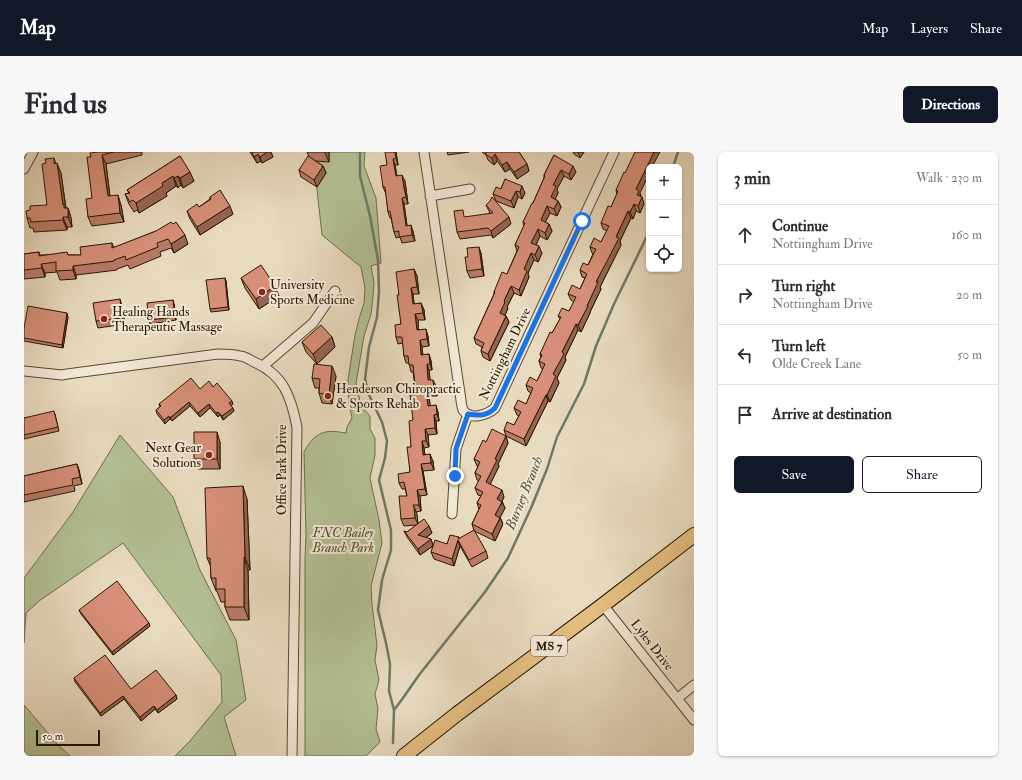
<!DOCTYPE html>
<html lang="en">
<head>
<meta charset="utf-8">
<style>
	:root { --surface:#fff; --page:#f7f7f7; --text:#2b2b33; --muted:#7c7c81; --line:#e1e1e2; --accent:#111827 }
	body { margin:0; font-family:"IM FELL Double Pica",serif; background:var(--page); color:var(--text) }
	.controls { position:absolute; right:12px; top:12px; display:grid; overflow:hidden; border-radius:6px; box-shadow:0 1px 3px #0004 }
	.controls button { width:36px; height:36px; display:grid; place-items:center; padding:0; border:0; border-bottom:1px solid var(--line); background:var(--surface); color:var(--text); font:20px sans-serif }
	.scale { position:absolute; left:12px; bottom:10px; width:64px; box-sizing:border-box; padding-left:4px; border:2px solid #291701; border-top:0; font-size:11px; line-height:14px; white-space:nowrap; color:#291701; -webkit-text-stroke:3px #f0e7d5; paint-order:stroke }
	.stop { position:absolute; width:12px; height:12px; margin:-9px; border:3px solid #1a73e8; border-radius:50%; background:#fff }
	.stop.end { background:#1a73e8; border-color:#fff; box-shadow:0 1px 4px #0008 }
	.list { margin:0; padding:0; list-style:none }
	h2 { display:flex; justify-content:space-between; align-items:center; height:52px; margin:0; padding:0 16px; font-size:17px }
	h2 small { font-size:13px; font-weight:400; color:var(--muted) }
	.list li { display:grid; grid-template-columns:26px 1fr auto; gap:12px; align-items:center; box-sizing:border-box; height:60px; padding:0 16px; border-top:1px solid var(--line) }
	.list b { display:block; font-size:15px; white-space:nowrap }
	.list p { margin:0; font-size:13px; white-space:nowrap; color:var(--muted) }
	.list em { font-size:13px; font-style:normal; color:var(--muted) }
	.actions { display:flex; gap:8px; padding:12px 16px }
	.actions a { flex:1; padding:9px 0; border:1px solid var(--accent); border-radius:6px; text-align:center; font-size:14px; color:var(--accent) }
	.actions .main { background:var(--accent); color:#fff }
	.icon { flex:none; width:22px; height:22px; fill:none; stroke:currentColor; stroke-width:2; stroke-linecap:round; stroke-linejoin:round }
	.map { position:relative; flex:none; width:670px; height:604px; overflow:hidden; border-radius:6px }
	header { display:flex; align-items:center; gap:24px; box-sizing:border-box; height:56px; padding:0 20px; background:var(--accent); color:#fff }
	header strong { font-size:19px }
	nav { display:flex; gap:22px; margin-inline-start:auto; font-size:14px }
	.intro { display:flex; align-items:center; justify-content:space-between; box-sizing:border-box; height:96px; padding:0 24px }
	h1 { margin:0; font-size:28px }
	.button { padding:10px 18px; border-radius:6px; background:var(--accent); color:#fff; font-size:14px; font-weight:700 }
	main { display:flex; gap:24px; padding:0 24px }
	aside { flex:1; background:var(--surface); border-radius:6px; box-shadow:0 1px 3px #0004 }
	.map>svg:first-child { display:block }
	.green { fill:#b3c094; stroke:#6e6c4a }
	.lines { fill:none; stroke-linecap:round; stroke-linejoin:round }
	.stream { stroke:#6c7968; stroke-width:2.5 }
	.minor-casing { stroke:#594830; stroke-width:11 }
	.highway-casing { stroke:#291701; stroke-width:16 }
	.minor { stroke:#f0e7d5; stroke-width:9 }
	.highway { stroke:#e4bd80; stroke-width:14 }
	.wall { fill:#b97b68; stroke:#291701 }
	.shaded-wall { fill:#966455; stroke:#291701 }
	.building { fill:#d78f79; stroke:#291701 }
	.route { stroke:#1a73e8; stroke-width:5 }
	.poi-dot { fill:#8f2418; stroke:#f0e7d5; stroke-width:1.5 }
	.labels { text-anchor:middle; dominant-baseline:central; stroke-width:4; stroke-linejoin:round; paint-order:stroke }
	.shield { fill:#f0e7d5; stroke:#655541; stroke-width:1 }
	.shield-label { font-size:12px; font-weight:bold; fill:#291701 }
	.poi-label { font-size:13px; fill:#291701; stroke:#f0e7d5; text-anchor:start }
	.street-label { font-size:13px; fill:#291701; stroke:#f0e7d5 }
	.park-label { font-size:13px; font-style:italic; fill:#524a2d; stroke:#f0e7d5 }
	.water-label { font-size:14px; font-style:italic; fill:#50503d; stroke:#f0e7d5 }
</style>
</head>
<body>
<header>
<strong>Map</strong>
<nav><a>Map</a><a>Layers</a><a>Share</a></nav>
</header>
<div class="intro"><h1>Find us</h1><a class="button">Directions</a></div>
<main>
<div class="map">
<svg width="670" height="604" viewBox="0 0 670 604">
	<rect width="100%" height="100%" fill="#e8dabf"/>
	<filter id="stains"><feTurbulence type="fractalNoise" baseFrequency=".005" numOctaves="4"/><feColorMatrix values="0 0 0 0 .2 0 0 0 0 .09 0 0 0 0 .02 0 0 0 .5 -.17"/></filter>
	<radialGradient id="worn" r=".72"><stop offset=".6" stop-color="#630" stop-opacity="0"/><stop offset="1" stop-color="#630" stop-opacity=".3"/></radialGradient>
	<path class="green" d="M294,0H341L340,14L352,46L357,111L347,114L350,131L349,145L347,162L340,184L332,231L337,254L346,264V277L351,286V303L346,326L355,368L358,391L347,434L348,453L353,493L351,508L355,528L351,542L354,557L352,577L356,590L342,604H281V406L282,384L280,300C291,280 300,277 322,281L323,275L328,266L325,251L324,228L331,183L335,167L340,151L341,136L337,115L298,83L291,19Z
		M96,283L149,345L176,418L212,488L222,548L200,565L212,604H151L166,589L198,550L197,523L99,391L15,449L2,461L0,491V426L49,360Z
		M0,553L34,593L46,604H0Z"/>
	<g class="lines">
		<path class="stream" d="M336,0V24L346,64L354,108L355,140L353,165L345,195L341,227L345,243L358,270L363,289L361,306L355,328L367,378V398L358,428L354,458L362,491L366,512L365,539L370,558L369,591
			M649,15L654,0
			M370,558L379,546L395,523L461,440L484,406L507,356L523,317L533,285L560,232L572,194L590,152L625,80"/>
		<defs>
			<path id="minor" d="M400,0L437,248C437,251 438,255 439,258C446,269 463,263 471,256L590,0
				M0,17L9,0
				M406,44L446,37
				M239,214L289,171L311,139
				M0,219L38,223L43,222L194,202C201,202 209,202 216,204C221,204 226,208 230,210C260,223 267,245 273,275L268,604
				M428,362L432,297L444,262
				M579,453L670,568
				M654,546L670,533"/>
			<path id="highway" d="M380,604L433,562L579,453L670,383"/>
		</defs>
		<use href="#minor" class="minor-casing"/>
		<use href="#highway" class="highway-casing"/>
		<use href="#minor" class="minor"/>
		<use href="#highway" class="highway"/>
	</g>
	<path class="wall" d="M74,0H118V3L82,12L86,44L97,53L100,70L68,74L64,65L68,46L67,5Z
		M226,0H247L249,5L238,11L237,9L233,11Z
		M283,0H305V10L291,9L299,14L302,21L293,35L277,25L275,18L285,5Z
		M372,0L374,13H371L373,24L381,29L384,52H380L383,74L389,79L391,89L378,91L376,85L372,86L370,80L367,66H366L364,60L362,42L359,35L363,13Z
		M423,0H445L424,3Z
		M458,0H495L503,12L505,19L493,27L486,17L481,20L473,9L470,13L464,8L462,3Z
		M549,0H560L556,6L550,2Z
		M530,3L552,20L547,28L540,24L533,37L534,41L531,47L534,49L537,55L533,64L526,61L521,70L525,72L528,79L523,88L516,84L512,93L518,101L514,110L510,108L504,121L505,125L497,144L490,141L483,155L484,156L481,163L482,164L485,170L466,209L459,205L457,199L458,195L452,192L450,186L470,142V140L483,122L493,99L491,93L500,74L499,70L509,51L520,26V23Z
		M156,4L170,29L159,36L157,33L154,36L152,34L142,41L143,44L115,61L113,58L110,60L105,52L101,42L105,41L103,38Z
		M30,6L32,12L37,21L42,56H44L47,66L48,75H43V78L10,80L9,76H6L3,66L23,53L22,11Z
		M481,27L501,41L498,47L494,45L490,56L472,49L469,42L477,37Z
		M592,38L616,41L620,52L616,61L612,59L609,67L607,66L596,89L597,93L576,135L577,137L566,160V161L557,180L554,178L541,205L542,208L533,226L535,231L526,250L524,249L502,294L482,284L480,278L490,273L495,264L493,263L490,256L502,252L507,241L504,239L502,233L513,229L519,217L517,216L515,209L517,205L516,202L536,167L534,164L545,159L550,150L547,148L544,142L556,137L561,126L558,125L556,118L564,113L569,102L568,101L566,95L577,90L583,79L579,77L577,71L587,55L593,42Z
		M186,45L209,62L176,83L166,67L163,59L175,55L186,47Z
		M462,53L487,72L469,86L467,83L436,87L433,80L466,62L465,59Z
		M132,79L164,92L150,101L147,96L136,100L137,104L106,117L104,113L93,117V118L52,123V127L36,128L33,120L21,121V125L0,127V102L15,100L16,103H57L88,91L90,96Z
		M457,101L460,124L446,126L443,119L444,105Z
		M390,117L393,124L395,142H389L390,152L397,151L400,158L401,168H394V178L404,184L405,194L398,195L399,203L405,202L407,209L408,218H405L406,228L412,234L413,244H405L406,254L414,260L415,269H412L413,282L404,283L405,295L400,296L401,303L409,309L410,318L399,319L403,343L396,344L397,359L392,360L394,372L405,374L408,381L402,386L407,387L409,394L396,403L383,385L380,379L383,380L393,373L380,374L377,367L383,344L381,337H378L375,331L386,320L387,295L392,242L389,220H387L385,211H382L380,204L379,191L374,192L372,185L377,172L375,143Z
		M201,126L202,129L205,158L187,160L186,157Z
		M217,126L255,144L235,157L221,136Z
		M150,152L152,168L126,172L125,168Z
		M98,154L101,172L74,176L72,169Z
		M44,165L39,196L0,189V176Z
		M308,185L311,195L293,212L282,200L278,190Z
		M312,224L308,252L298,251L295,241V236H291L288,226Z
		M189,235L209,252L207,254L210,259L199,268L196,263L194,265L186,256L176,265L166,254L148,269L146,267L141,272L133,262L132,258L136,255L135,252L176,237Z
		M31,262L35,279L0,287V266Z
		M482,284L484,291L474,312L475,314L466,332L480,345L478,349L481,356L476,365L479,372L471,389L450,379L448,372L455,357L453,351L457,344L454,343L451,336L455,329L453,328L451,321L454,314H453L450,307L462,290Z
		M196,290V317H174L170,307Z
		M53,312L55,318L58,332L50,334L51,339L0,350V324Z
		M223,347L226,418H224L225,468H206L201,455V450H197L193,439H192L187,426V415L183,406Z
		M435,385V387L462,399L464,406L448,415L436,394L430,414L410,407L407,400Z
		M55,458L126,474L89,503L57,462Z
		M50,526L107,537L152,543L153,547L134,561L131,557L117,569L100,547L77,564L51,530Z"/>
	<path class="shaded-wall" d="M243,0H247L249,5L238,11L236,5Z
		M301,0H305V10L301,1Z
		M371,0H372L374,13L372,6Z
		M554,0H560L556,6Z
		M630,0H636L628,15H625V22L616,41L617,45L615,50L612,37Z
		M234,2L237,9L233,11L230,5Z
		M471,2L473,9L470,13L468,6Z
		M78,3L82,12L87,54L84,44Z
		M369,7L371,13L374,30L372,24Z
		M483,10L486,17L481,20L478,13Z
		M33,11L37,21L42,58L44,66L39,53Z
		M503,12L505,19L493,27L490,20Z
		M299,14L302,21L293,35L290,28Z
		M549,14L552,20L547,28L545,22Z
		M537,18L540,24L533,37L534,41L529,52L527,45L529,33Z
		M166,20L170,29L159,36L156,26Z
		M378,23L381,29L384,52L382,45Z
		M149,24L152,34L142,41L143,44L115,61L112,51L138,31Z
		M154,24L157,33L154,36L150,26Z
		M498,34L501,41L498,47L496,40Z
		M492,39L494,45L490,56L487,49Z
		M94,43L97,53L100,70L96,61Z
		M618,45L620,52L616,61L614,54Z
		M378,46L380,52L384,80L382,74Z
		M534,49L537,55L533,64L530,57Z
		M610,52L612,59L609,67L606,60Z
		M206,54L209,62L176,83L173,75Z
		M523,54L526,61L519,75L517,68Z
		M44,56L47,66L48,75L44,65Z
		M604,59L607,66L596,89L597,93L576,135L577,137L566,160V161L557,180L554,173L563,154L572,130Z
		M39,65L43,75V78L39,68Z
		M485,65L487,72L469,86L467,79Z
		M525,72L528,79L523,88L521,81Z
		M387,73L389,79L391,89L388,83Z
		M514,77L516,84L510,97L507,91Z
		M161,83L164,92L150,101L147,92Z
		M515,94L518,101L514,110L511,103Z
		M455,95L457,101L460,124L458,117Z
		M507,101L510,108L504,121L505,125L497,144L495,138L500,117Z
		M17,112L21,121V125L18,116Z
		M49,114L52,123V127L49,118Z
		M390,117L393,124L395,142L393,135Z
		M201,126L202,129L205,158L204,155Z
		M251,134L255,144L235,157L232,147Z
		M487,134L490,141L483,155L484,156L479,168L476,161L480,149Z
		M387,136L389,142L391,159L389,152Z
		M96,147L98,154L101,172L98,166Z
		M149,148L150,152L152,168L151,165Z
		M397,151L400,158L401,168L399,161Z
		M43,161L44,165L39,196L38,193Z
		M391,162L394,168L395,185L393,178Z
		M482,164L485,170L466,209L464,202Z
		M552,172L554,178L541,205L542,208L533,226L535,231L526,250L523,243L529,222L538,200Z
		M402,177L404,184L405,194L403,187Z
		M308,185L311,195L293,212L289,202Z
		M396,188L398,195L399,210L397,203Z
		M405,202L407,209L408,218L406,212Z
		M403,212L405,218L407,235L404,228Z
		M308,214L312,224L308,252L305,243Z
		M409,228L412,234L413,244L410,237Z
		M402,238L405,244L407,260L404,254Z
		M522,243L524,249L502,294L500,287Z
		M208,249L209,252L206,255L205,251Z
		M165,250L166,254L148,269L146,266Z
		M185,252L186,256L176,265L174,261Z
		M412,253L414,260L415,269L413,262Z
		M209,256L210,259L199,268L198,264Z
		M194,260L196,263L194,265L192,261Z
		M410,263L412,269L413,282L411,276Z
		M145,264L146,267L141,272L140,268Z
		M401,277L404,283L405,295L402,289Z
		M193,280L196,290V317L193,307Z
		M482,284L484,291L474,312L475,314L464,337L462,330L471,307Z
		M398,289L400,296L402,310L399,303Z
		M406,302L409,309L410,318L407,311Z
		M53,312L55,318L58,332L56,325Z
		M397,312L399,319L403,343L401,337Z
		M219,334L223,347L226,418L221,405Z
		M393,338L396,344L397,359L395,353Z
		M478,338L480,345L476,354L473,347Z
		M478,350L481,356L474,370L471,363Z
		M390,355L393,362L394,372L391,366Z
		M476,366L479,372L471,389L468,382Z
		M405,374L408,381L396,390L394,383Z
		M407,387L409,394L396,403L394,397Z
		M434,388L436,394L430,414L428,407Z
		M220,405L224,418L225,468L220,455Z
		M125,471L126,474L89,503L88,500Z
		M152,543L153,547L134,561L133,558Z
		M99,544L100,547L77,564L76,561Z
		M130,554L131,557L117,569L116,565Z"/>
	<path class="building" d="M74,0H90L78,3L84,44L94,43L96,61L64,65L62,47L68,46L63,5H67L66,1Z
		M228,0H243L236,5L234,2L230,5Z
		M361,0H371L372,6L369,7L372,24L378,23L380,36L382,45L378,46L382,74L387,73L388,83L375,85V79L370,80L366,59L364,60L361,35H359L356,14L363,13Z
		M463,0H495L503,12L490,20L483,10L478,13L471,2L468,6L461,2Z
		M611,0H630L612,37L615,39L613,43L618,45L614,54L610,52L606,60L604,59L592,85L595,86L572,130H574L563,154H564L554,173L552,172L538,200L540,202L529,222L532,224L523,243H522L500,287L480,278L483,270L490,273L497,260L490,256L494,248L502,252L509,236L502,233L506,225L513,229L521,212L515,209L518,203L516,202L526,180L528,181L537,165L534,164L538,156L545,159L552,145L544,142L548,133L556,137L563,122L556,118L559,111L564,113L572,97L566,95L570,86L577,90L585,74L577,71L584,54L587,55L594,39L592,38L600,20L601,21Z
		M530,3L549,14L545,22L537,18L529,33L532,34L527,45L534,49L530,57L523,54L517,68L525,72L521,81L514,77L507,91L515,94L511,103L507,101L500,117L503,119L495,138L487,134L480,149L481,150L476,161L482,164L464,202L457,199L460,191L450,186L471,140H470L478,120L483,122L495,95L491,93L501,71L499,70L508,51H509L521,24L520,23Z
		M156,4L166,20L156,26L154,24L150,26L149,24L138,31L139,34L112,51L109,48L106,50L101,42L106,41L103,38Z
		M284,4L299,14L290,28L275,18Z
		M30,6V12L33,11L39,53L40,52V56H44V65H39V68L7,70L6,66H3L2,59L6,58V54L23,53L18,12L22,11L21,7Z
		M481,27L498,34L496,40L492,39L487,49L469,42L472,35L477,37Z
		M196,38L206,54L173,75L163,59L173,52L175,55L187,47L186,45Z
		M468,45L485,65L467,79L464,76L433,80L430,59L439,58L440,65L469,61L462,53L466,49Z
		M147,70L149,72L152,70L161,83L147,92L144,87L133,91L134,95L102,108L101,104L90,108V109L49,114V118L32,119V110L17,112L18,116L0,118V102L15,100V104L43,100L44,103H57L56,95L88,91V96L132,79Z
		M455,95L458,117L443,119L441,105H444L443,96Z
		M237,113L251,134L232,147L217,126Z
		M390,117L393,135L387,136L389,152L397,151L399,161L391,162L393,178L402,177L403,187L396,188L397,203L405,202L406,212H403L404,228H409L410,237L402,238L404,254L412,253L413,262L410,263L411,276L401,277L402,289H398L399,303L406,302L407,311L397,312L401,337L393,338L395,353H389L390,355L391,366L377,367L375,344H383L380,330L375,331L374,322L386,320L383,295H387L385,269L389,268L386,243L392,242L389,213H385L384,204H380L378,185H372L371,173L377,172L373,143H375L372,120Z
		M201,126L204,155L186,157L182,128Z
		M96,147L98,166L72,169L69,151Z
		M149,148L151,165L125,168L123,151Z
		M4,154L43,161L38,193L0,186V176Z
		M297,173L308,185L289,202L278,190Z
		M290,212L308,214L305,243L295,241L296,227L288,226Z
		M167,226L176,237L185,229L189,235L193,231L208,249L205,251L209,256L198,264L194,260L192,261L185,252L174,261L165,250L146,266L145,264L140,268L132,258L137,254L135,252Z
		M30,259L34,275L0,283V266Z
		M468,277L482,284L471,307L473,308L462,330L478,338L473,347L478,350L471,363L476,366L468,382L448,372L457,353L453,351L459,340L451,336L457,324L451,321L456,310L450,307L459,288L462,290Z
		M170,280H193V307H170Z
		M53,312L56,325L48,327L49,333L0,343V324Z
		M219,334L221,405H220V455H201V437H192V426H187L186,406H183L181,336Z
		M400,367L405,374L394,383L407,387L394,397L380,379L383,380Z
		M450,378L462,399L445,408L434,388L428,407L407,400L411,388L423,392L426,383L435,385L434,387Z
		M93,429L125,471L88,500L55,458Z
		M81,503L107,537L132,518L152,543L133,558L130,554L116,565L99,544L76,561L50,526Z"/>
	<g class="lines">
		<path class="route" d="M431,324L432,297L444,262C455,264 463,264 471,256L558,69"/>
	</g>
	<g class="poi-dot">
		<circle cx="238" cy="140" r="4"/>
		<circle cx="80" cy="167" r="4"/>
		<circle cx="304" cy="244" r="4"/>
		<circle cx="185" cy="303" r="4"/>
	</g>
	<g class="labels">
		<rect class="shield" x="507" y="484" width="36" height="20" rx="3"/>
		<g class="shield-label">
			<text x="525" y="494">MS 7</text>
		</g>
		<g class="poi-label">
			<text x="246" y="133">University<tspan x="246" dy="15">Sports Medicine</tspan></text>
			<text x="88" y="160">Healing Hands<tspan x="88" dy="15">Therapeutic Massage</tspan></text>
			<text x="312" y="237">Henderson Chiropractic<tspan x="312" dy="15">&amp; Sports Rehab</tspan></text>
			<text x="177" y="296" text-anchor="end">Next Gear<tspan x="177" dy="15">Solutions</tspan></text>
		</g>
		<g class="street-label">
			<text transform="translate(481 202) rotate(-64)">Nottiingham Drive</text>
			<text transform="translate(258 318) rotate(-90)">Office Park Drive</text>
			<text transform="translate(628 493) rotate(52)">Lyles Drive</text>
		</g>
		<g class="park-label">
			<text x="319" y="381">FNC Bailey<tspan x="319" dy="15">Branch Park</tspan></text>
		</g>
		<g class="water-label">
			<text transform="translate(500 341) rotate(-68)">Burney Branch</text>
		</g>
	</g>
	<rect width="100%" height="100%" filter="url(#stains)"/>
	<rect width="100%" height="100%" fill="url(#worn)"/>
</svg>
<div class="controls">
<button>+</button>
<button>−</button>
<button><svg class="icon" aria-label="locate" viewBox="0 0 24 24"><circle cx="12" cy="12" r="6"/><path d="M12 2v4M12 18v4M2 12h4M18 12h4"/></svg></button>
</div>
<div class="scale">50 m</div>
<div class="stop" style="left:558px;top:69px"></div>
<div class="stop end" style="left:431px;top:324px"></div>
</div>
<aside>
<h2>3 min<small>Walk · 230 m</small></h2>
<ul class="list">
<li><svg class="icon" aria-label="ahead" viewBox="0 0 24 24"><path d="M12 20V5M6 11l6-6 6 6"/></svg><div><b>Continue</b><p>Nottiingham Drive</p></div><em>160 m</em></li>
<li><svg class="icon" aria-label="right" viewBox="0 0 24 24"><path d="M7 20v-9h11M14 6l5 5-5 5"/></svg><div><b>Turn right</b><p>Nottiingham Drive</p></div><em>20 m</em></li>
<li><svg class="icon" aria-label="left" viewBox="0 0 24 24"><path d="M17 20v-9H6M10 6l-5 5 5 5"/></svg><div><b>Turn left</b><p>Olde Creek Lane</p></div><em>50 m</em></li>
<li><svg class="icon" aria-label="arrive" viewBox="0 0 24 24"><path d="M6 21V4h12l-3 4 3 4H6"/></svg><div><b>Arrive at destination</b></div></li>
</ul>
<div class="actions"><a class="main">Save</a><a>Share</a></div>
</aside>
</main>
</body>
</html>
